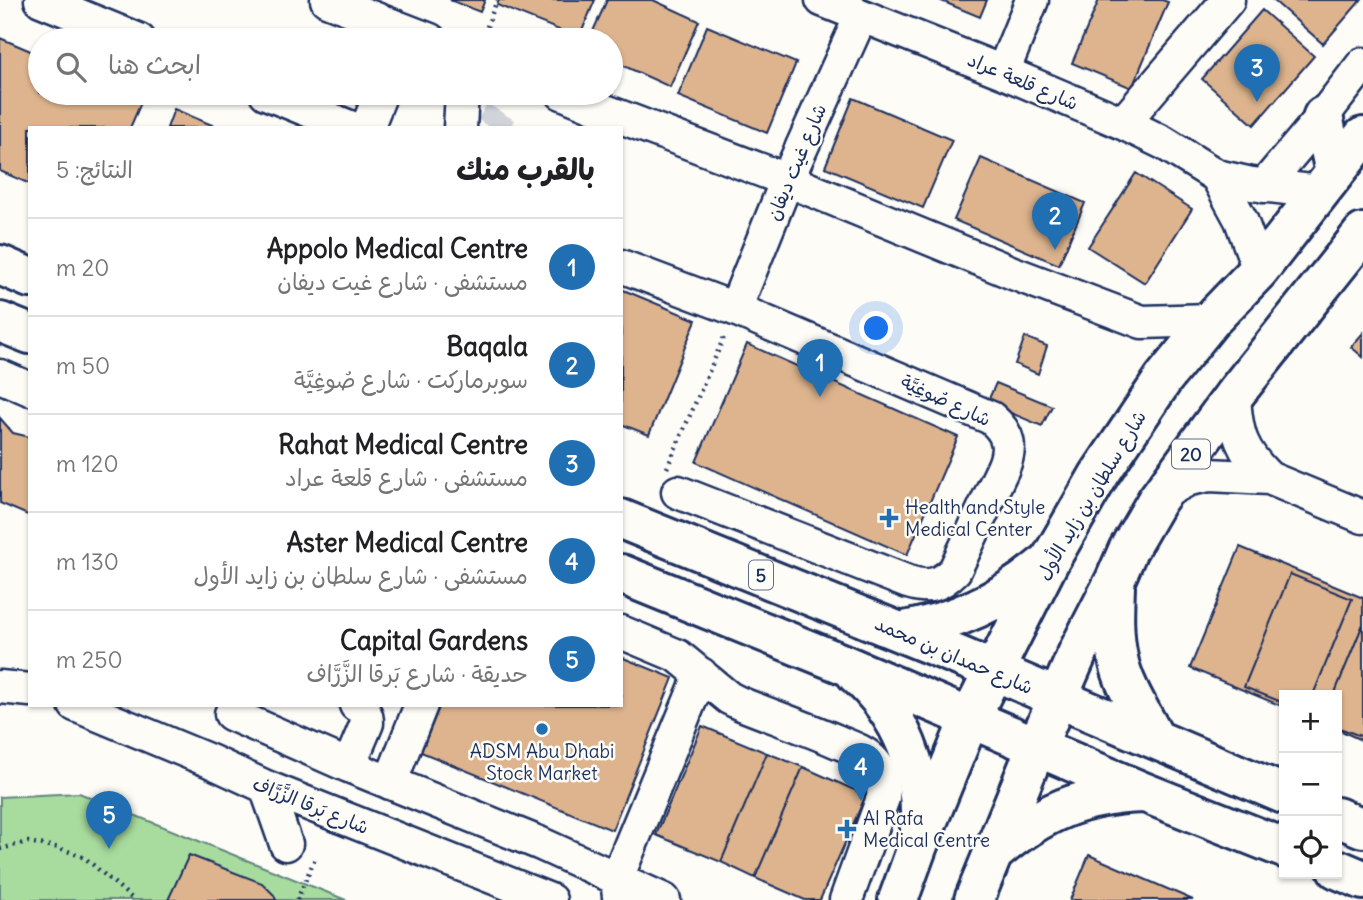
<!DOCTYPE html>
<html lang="ar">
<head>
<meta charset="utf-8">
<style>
	:root { --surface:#fff; --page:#f6f6f6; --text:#202124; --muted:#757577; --line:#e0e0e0; --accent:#1f6fb2 }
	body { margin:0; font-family:Delius,"Playpen Sans Arabic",sans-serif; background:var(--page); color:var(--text); direction:rtl }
	.controls { position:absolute; right:21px; bottom:21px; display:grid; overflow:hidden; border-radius:0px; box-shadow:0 2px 5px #0004 }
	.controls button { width:63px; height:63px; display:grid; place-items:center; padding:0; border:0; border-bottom:2px solid var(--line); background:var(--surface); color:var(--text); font:35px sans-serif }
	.you { position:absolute; left:877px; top:329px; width:24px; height:24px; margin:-18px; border:5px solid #fff; border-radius:50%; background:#1a73e8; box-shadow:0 0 0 10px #1a73e833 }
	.badge { display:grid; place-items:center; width:46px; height:46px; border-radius:50%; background:var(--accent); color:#fff; font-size:23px; font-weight:700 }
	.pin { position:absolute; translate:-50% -58px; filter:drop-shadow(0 2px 4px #0008) }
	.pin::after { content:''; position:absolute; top:37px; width:24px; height:21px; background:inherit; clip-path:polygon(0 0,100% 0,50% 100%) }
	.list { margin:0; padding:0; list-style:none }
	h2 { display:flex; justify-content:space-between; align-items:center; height:91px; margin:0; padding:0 28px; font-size:30px }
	h2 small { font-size:23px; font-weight:400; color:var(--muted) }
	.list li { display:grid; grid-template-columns:46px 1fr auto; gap:21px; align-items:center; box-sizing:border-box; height:98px; padding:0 28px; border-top:2px solid var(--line) }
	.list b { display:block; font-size:26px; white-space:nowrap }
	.list p { margin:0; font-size:23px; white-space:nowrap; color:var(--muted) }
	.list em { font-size:23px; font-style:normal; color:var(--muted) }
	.icon { flex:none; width:38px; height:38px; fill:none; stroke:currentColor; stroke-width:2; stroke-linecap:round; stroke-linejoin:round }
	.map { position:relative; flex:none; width:1363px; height:900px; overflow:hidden; direction:ltr }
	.search { position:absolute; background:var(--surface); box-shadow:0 2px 5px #0004; left:28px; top:28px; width:595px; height:77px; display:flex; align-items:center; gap:18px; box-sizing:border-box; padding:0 24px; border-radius:38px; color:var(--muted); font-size:26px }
	.panel { position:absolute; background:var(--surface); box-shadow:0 2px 5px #0004; left:28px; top:126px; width:595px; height:581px; border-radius:0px; direction:rtl }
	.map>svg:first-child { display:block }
	.green { fill:#a8dc9e; stroke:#62867e; stroke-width:2 }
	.building { fill:#ddb48e; stroke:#1b2f5e; stroke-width:2 }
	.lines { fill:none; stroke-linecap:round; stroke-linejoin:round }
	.minor-tunnel { stroke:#d0d3d8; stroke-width:32; stroke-dasharray:32 16; stroke-linecap:butt }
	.minor-casing { stroke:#1b2f5e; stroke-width:37 }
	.major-casing { stroke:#1b2f5e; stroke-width:44 }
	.path { stroke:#1b2f5e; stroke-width:4.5; stroke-dasharray:2 5; stroke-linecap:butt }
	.minor { stroke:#fdfcf7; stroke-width:32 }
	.major { stroke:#fdfcf7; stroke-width:38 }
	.poi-dot { fill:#1f6fb2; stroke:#fdfcf7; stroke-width:2.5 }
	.labels { text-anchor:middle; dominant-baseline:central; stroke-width:5; stroke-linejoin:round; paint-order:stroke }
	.shield { fill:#fdfcf7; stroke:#5f6c8c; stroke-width:2 }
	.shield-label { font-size:18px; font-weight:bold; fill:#1b2f5e }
	.street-label { font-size:19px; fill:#1b2f5e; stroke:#fdfcf7 }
	.poi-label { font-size:19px; fill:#1b2f5e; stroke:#fdfcf7; text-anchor:start }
</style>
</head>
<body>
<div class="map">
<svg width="1363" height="900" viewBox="0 0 1363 900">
	<rect width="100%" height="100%" fill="#fdfcf7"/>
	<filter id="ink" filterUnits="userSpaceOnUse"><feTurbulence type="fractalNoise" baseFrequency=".0143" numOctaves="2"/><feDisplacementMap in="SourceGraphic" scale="14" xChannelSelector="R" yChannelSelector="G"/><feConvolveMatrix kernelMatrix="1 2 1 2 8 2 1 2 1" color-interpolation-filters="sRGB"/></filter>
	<g filter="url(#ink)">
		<path class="green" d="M79,793L346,900H0V797Z"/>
		<path class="building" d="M450,0H485L480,12Z
			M499,0H595L579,38L497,5Z
			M607,0H653L699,21L670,87L611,60V40H589Z
			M939,0H987L980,17Z
			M1099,0H1162L1168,2L1132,88L1072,63Z
			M1273,0H1361L1323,44Z
			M1262,10L1314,56L1254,125L1202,79Z
			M707,26L796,63L767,133L678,96Z
			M0,38L40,55V93H130L143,98L130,128H30V184L0,171Z
			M853,98L952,140L923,208L825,167Z
			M174,109L219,128H167Z
			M981,158L1085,203L1059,265L954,220Z
			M1136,173L1192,209L1145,283L1088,247Z
			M621,289L696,320L649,435L621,424Z
			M1363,333V357L1351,347Z
			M1025,337L1047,346L1038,374L1015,364Z
			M747,344L958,437L907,555L696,462Z
			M996,383L1052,406L1042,426L987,403Z
			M0,418L13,433L30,437V516L0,503Z
			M1240,547L1363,598V741L1337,729V695H1284V707L1190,668Z
			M1290,574L1352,599L1313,695H1284V703L1244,687Z
			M1363,624V737L1337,727V695H1334Z
			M621,657L673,678L612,830L421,752L440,705H621Z
			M702,726L767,753L721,862L656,835Z
			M767,753L803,767L755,878L721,862Z
			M803,767L866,795L820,900H805L755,878Z
			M189,855L262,883L274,895L276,900H168Z
			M1089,855L1193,900H1070Z"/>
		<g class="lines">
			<path class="minor-tunnel" d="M491,128L501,112"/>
			<defs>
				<path id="minor" d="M41,0L139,40
					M327,0L430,40
					M822,0L1003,72L1123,123L1164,143L1217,176L1252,184L1320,192
					M1003,72L1032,0
					M266,93L352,128
					M562,93L608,112L787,180L1013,273L1142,322L1211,320
					M1123,123L1228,0
					M367,128L381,93
					M460,128L462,93
					M1217,176L1241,220L1259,270
					M1264,186L1323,116L1363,64
					M621,266L735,309L991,418C1009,433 1012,447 1003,468L955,570C940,585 929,589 908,582L678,492
					M735,309L787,180L861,16
					M0,376L30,389
					M1234,395C1236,434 1241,451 1269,478
					M1161,497L1172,488L1189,479L1209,475L1269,478L1363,517
					M621,632L678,656L729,698L739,703C771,716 804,727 836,741C849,747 865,751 874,762C883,772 884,785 883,798L846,900
					M0,687L30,690
					M75,705L210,761L266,787L550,900
					M231,714L349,766L539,843L664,900
					M349,766L367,723C367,715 364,709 356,705
					M390,783L421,705
					M266,787L286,844
					M619,897L617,878L701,674"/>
				<path id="major" d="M1323,116L1335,173
					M0,265L30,278
					M0,322L30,334
					M621,519L959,656L1284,794
					M621,574L843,664L1143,792L1284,848
					M1115,587C1114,610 1113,634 1118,658C1123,685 1141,712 1154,737
					M900,632C957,621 1000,602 1044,565
					M856,674C901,714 923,769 920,829
					M1337,817L1363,828
					M996,851C1042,812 1082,795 1143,793
					M1337,869L1363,880
					M898,900L918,845L970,718L1049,562L1099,475L1164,378L1211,320L1259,270L1363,137
					M974,900L1036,748L1078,652L1115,580L1128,550L1157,500L1234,395L1363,233"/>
			</defs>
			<use href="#minor" class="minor-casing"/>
			<use href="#major" class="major-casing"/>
			<path class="path" d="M482,40L497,0
				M667,468L725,335
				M0,849L28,842L60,848L85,858L134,900
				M297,900L316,856"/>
			<use href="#minor" class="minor"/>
			<use href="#major" class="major"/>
		</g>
	</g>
	<g class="poi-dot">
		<path d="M885.5 507.5h7v7h7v7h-7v7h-7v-7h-7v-7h7z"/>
		<circle cx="542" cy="729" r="7"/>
		<path d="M843.5 818.5h7v7h7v7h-7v7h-7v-7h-7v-7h7z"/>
	</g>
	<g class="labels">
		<g class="shield">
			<rect x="1172" y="439.5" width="38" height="29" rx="5"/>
			<rect x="749" y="560.5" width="24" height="29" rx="5"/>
		</g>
		<g class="shield-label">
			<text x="1191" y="454">20</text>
			<text x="761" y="575">5</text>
		</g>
		<g class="street-label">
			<text transform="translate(1023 81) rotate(23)">شارع قلعة عراد</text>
			<text transform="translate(796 162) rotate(-67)">شارع غيت ديفان</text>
			<text transform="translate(946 400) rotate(25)">شارع صُوغِيَّة</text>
			<text transform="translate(1091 495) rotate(-59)">شارع سلطان بن زايد الأول</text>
			<text transform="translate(954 655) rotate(23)">شارع حمدان بن محمد</text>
			<text transform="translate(311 805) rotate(22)">شارع بَرقا الزَّرَّاف</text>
		</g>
		<g class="poi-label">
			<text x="905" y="507">Health and Style<tspan x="905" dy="22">Medical Center</tspan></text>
			<text x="542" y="751" text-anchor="middle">ADSM Abu Dhabi<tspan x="542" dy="22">Stock Market</tspan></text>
			<text x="863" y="818">Al Rafa<tspan x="863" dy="22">Medical Centre</tspan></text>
		</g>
	</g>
</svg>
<div class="controls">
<button>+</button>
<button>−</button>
<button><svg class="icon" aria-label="locate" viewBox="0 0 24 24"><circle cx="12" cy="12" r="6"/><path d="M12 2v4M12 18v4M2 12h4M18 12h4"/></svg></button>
</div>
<div class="you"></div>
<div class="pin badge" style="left:820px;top:397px">1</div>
<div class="pin badge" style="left:1055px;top:250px">2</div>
<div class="pin badge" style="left:1257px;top:102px">3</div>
<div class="pin badge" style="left:861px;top:801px">4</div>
<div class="pin badge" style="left:109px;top:849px">5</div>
<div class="search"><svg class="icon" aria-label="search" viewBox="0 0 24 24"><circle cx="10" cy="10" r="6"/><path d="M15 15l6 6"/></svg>ابحث هنا</div>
<section class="panel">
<h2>بالقرب منك<small>النتائج: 5</small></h2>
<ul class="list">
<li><span class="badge">1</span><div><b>Appolo Medical Centre</b><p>مستشفى · شارع غيت ديفان</p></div><em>20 m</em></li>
<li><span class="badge">2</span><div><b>Baqala</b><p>سوبرماركت · شارع صُوغِيَّة</p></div><em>50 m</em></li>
<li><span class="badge">3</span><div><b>Rahat Medical Centre</b><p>مستشفى · شارع قلعة عراد</p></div><em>120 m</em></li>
<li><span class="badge">4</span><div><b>Aster Medical Centre</b><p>مستشفى · شارع سلطان بن زايد الأول</p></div><em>130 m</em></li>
<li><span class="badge">5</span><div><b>Capital Gardens</b><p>حديقة · شارع بَرقا الزَّرَّاف</p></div><em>250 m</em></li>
</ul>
</section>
</div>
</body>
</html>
